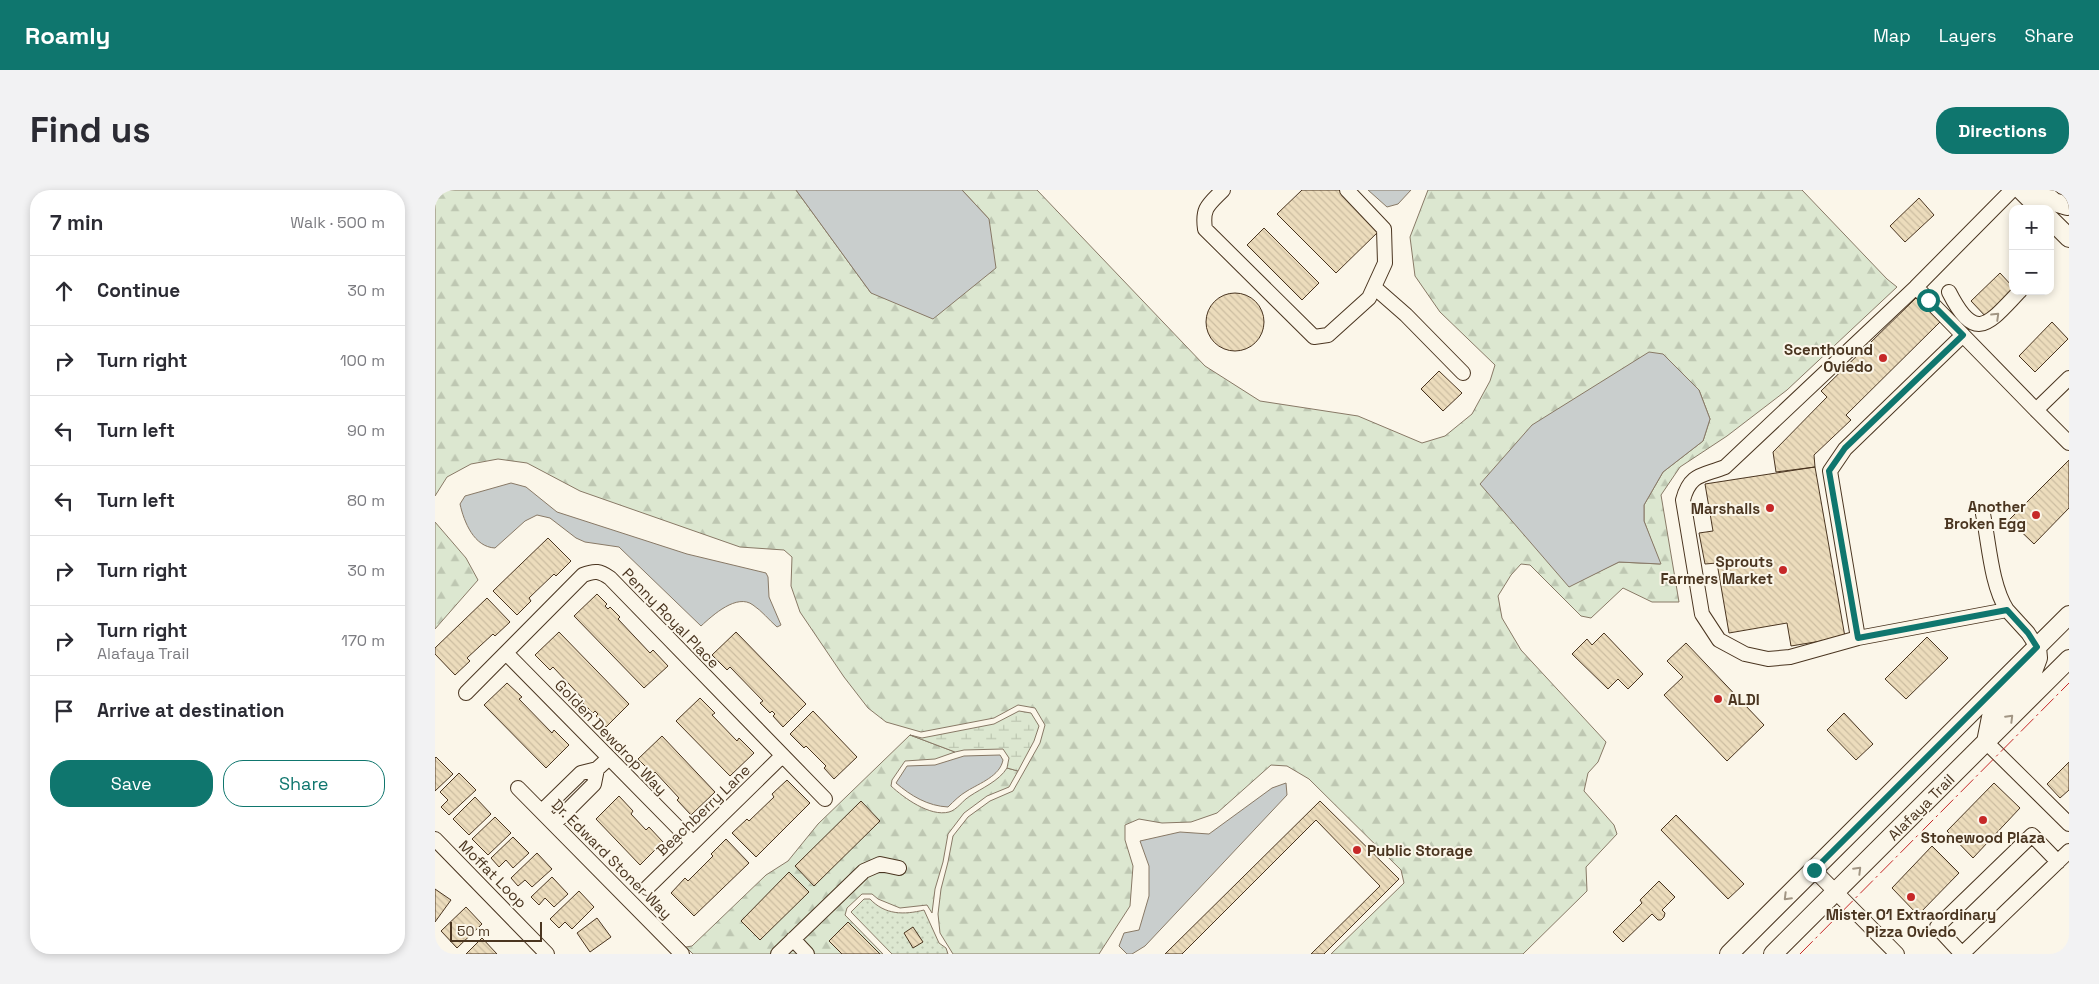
<!DOCTYPE html>
<html lang="en">
<head>
<meta charset="utf-8">
<style>
	:root { --surface:#fff; --page:#f2f2f3; --text:#2b2b33; --muted:#7c7c81; --line:#e1e1e2; --accent:#0f766e }
	body { margin:0; font-family:"Space Grotesk",sans-serif; background:var(--page); color:var(--text) }
	.controls { position:absolute; right:15px; top:15px; display:grid; overflow:hidden; border-radius:10px; box-shadow:0 2px 8px #0003 }
	.controls button { width:45px; height:45px; display:grid; place-items:center; padding:0; border:0; border-bottom:1px solid var(--line); background:var(--surface); color:var(--text); font:25px sans-serif }
	.scale { position:absolute; left:15px; bottom:12px; width:92px; box-sizing:border-box; padding-left:5px; border:2px solid #4a3520; border-top:0; font-size:14px; line-height:18px; white-space:nowrap; color:#4a3520; -webkit-text-stroke:4px #fbf6e9; paint-order:stroke }
	.stop { position:absolute; width:15px; height:15px; margin:-11px; border:4px solid #0f766e; border-radius:50%; background:#fff }
	.stop.end { background:#0f766e; border-color:#fff; box-shadow:0 1px 5px #0008 }
	.list { margin:0; padding:0; list-style:none }
	h2 { display:flex; justify-content:space-between; align-items:center; height:65px; margin:0; padding:0 20px; font-size:21px }
	h2 small { font-size:16px; font-weight:400; color:var(--muted) }
	.list li { display:grid; grid-template-columns:32px 1fr auto; gap:15px; align-items:center; box-sizing:border-box; height:70px; padding:0 20px; border-top:1px solid var(--line) }
	.list b { display:block; font-size:19px; white-space:nowrap }
	.list p { margin:0; font-size:16px; white-space:nowrap; color:var(--muted) }
	.list em { font-size:16px; font-style:normal; color:var(--muted) }
	.actions { display:flex; gap:10px; padding:15px 20px }
	.actions a { flex:1; padding:11px 0; border:1px solid var(--accent); border-radius:20px; text-align:center; font-size:18px; color:var(--accent) }
	.actions .main { background:var(--accent); color:#fff }
	.icon { flex:none; width:28px; height:28px; fill:none; stroke:currentColor; stroke-width:2; stroke-linecap:round; stroke-linejoin:round }
	.map { position:relative; flex:none; width:1634px; height:764px; overflow:hidden; border-radius:20px }
	header { display:flex; align-items:center; gap:30px; box-sizing:border-box; height:70px; padding:0 25px; background:var(--accent); color:#fff }
	header strong { font-size:24px }
	nav { display:flex; gap:28px; margin-inline-start:auto; font-size:18px }
	.intro { display:flex; align-items:center; justify-content:space-between; box-sizing:border-box; height:120px; padding:0 30px }
	h1 { margin:0; font-size:35px }
	.button { padding:12px 22px; border-radius:20px; background:var(--accent); color:#fff; font-size:18px; font-weight:700 }
	main { display:flex; gap:30px; padding:0 30px }
	aside { flex:1; background:var(--surface); border-radius:20px; box-shadow:0 2px 8px #0003 }
	.map>svg:first-child { display:block }
	.grass { fill:url(#grass-dots); stroke:#887966 }
	.forest { fill:url(#forest-firs); stroke:#887966; fill-rule:evenodd }
	.wetland { fill:url(#wetland-marsh); stroke:#887966 }
	.water { fill:#c9cecd; stroke:#887966 }
	.building { fill:url(#building-back-hatch); stroke:#4a3520 }
	.lines { fill:none; stroke-linecap:round; stroke-linejoin:round }
	.minor-casing { stroke:#4a3520; stroke-width:16 }
	.major-casing { stroke:#4a3520; stroke-width:20 }
	.minor { stroke:#fbf6e9; stroke-width:14 }
	.major { stroke:#fbf6e9; stroke-width:18 }
	.power { stroke:#c62828; stroke-width:1; stroke-dasharray:18 4 2.5 4; stroke-linecap:butt }
	.oneway { stroke:#a29684 }
	.route { stroke:#0f766e; stroke-width:6 }
	.poi-dot { fill:#c62828; stroke:#fbf6e9; stroke-width:2 }
	.labels { text-anchor:middle; dominant-baseline:central; stroke-width:4; stroke-linejoin:round; paint-order:stroke }
	.poi-label { font-size:15px; font-weight:bold; fill:#4a3520; stroke:#fbf6e9; text-anchor:end }
	.street-label { font-size:15px; fill:#4a3520; stroke:#fbf6e9 }
</style>
</head>
<body>
<header>
<strong>Roamly</strong>
<nav><a>Map</a><a>Layers</a><a>Share</a></nav>
</header>
<div class="intro"><h1>Find us</h1><a class="button">Directions</a></div>
<main>
<aside>
<h2>7 min<small>Walk · 500 m</small></h2>
<ul class="list">
<li><svg class="icon" aria-label="ahead" viewBox="0 0 24 24"><path d="M12 20V5M6 11l6-6 6 6"/></svg><div><b>Continue</b></div><em>30 m</em></li>
<li><svg class="icon" aria-label="right" viewBox="0 0 24 24"><path d="M7 20v-9h11M14 6l5 5-5 5"/></svg><div><b>Turn right</b></div><em>100 m</em></li>
<li><svg class="icon" aria-label="left" viewBox="0 0 24 24"><path d="M17 20v-9H6M10 6l-5 5 5 5"/></svg><div><b>Turn left</b></div><em>90 m</em></li>
<li><svg class="icon" aria-label="left" viewBox="0 0 24 24"><path d="M17 20v-9H6M10 6l-5 5 5 5"/></svg><div><b>Turn left</b></div><em>80 m</em></li>
<li><svg class="icon" aria-label="right" viewBox="0 0 24 24"><path d="M7 20v-9h11M14 6l5 5-5 5"/></svg><div><b>Turn right</b></div><em>30 m</em></li>
<li><svg class="icon" aria-label="right" viewBox="0 0 24 24"><path d="M7 20v-9h11M14 6l5 5-5 5"/></svg><div><b>Turn right</b><p>Alafaya Trail</p></div><em>170 m</em></li>
<li><svg class="icon" aria-label="arrive" viewBox="0 0 24 24"><path d="M6 21V4h12l-3 4 3 4H6"/></svg><div><b>Arrive at destination</b></div></li>
</ul>
<div class="actions"><a class="main">Save</a><a>Share</a></div>
</aside>
<div class="map">
<svg width="1634" height="764" viewBox="0 0 1634 764">
	<defs>
		<pattern id="grass-dots" width="8" height="8" patternUnits="userSpaceOnUse" patternTransform="scale(1.25)"><rect width="8" height="8" fill="#dce7d0"/><path d="M2 2h.1M6 6h.1" fill="none" stroke="#bec7b2" stroke-width="1.8" stroke-linecap="round"/></pattern>
		<pattern id="forest-firs" width="22" height="20" patternUnits="userSpaceOnUse" patternTransform="scale(1.25)"><rect width="22" height="20" fill="#dce7d0"/><path d="M5 1l3.5 6h-7zM16 11l3.5 6h-7z" fill="#bec7b2"/></pattern>
		<pattern id="wetland-marsh" width="20" height="14" patternUnits="userSpaceOnUse" patternTransform="scale(1.25)"><rect width="20" height="14" fill="#dce7d0"/><path d="M1 5h8M5 5V1M11 12h8M15 12V8" fill="none" stroke="#bec7b2"/></pattern>
		<pattern id="building-back-hatch" width="6" height="6" patternUnits="userSpaceOnUse" patternTransform="scale(1.25)"><rect width="6" height="6" fill="#ecdcbc"/><path d="M-1 5l2 2M0 0l6 6M5-1l2 2" fill="none" stroke="#ccbda1"/></pattern>
	</defs>
	<rect width="100%" height="100%" fill="#fbf6e9"/>
	<path class="grass" d="M429,709H435C450,725 469,725 489,720L504,753L511,758L513,764H457L416,722Z"/>
	<path class="forest" d="M0,0H361L436,103L554,29L527,0H602L770,176L825,211L923,226L987,253L1010,246L1037,224L1055,191L1060,175L1005,122L980,86L975,47L993,0H1367L1452,89L1462,97L1352,200L1292,246L1245,277L1226,305L1244,412H1217L1188,398L1156,428L1146,426L1095,375L1086,374L1076,385L1063,406L1067,428L1086,460L1171,552L1163,572L1153,583L1149,601L1179,635L1182,644L1151,677L1152,701L1088,764H896L969,693L966,680L874,589L852,576L836,575L782,623L756,632L727,633L704,629L690,635V650L698,676L695,716L664,764H518L505,743L503,724L506,699L513,672L518,646L533,627L555,611L578,601L605,553L610,535L600,518L583,515L559,528L486,542L451,532L433,518L409,487L365,422L356,396L357,367L349,360L305,357L145,301L92,273L63,269L36,274L12,287L0,306ZM1228,164L1264,200L1275,229L1268,251L1228,282L1209,315V331L1225,374L1184,372L1134,396Z
		M0,332L31,368L43,390L0,439Z
		M475,545L520,562L500,569L470,571L457,590L456,596C469,608 495,627 514,622C522,620 528,610 535,606C547,598 564,591 572,578L583,581L574,597L552,606L529,623L513,644L508,672L500,699L497,723L492,715L465,718L443,709L437,704H427L412,718L410,725L448,764H258L241,747L251,757L257,756L331,685L353,671L383,634Z"/>
	<path class="wetland" d="M584,521L596,523L604,536L599,551L583,581L572,578L574,568L568,559L529,560L520,562L475,545L487,548L559,534Z"/>
	<path class="water" d="M361,0H527L554,29L561,78L498,129L436,103Z
		M933,0H976L963,14L952,17Z
		M1214,162L1228,164L1264,200L1275,229L1268,251L1228,282L1209,315V331L1226,374L1184,372L1134,397L1045,294L1097,235Z
		M76,293L91,297L122,322L252,364L331,383L333,387L334,407L346,435L342,437C334,430 327,421 318,415C302,403 278,425 266,436L184,357L150,352L141,348L115,328L102,325L90,331L60,358C39,357 29,332 25,314L30,306Z
		M565,565L568,570C565,586 545,593 532,601C525,605 519,611 513,617C493,616 476,606 461,593L472,576L500,575L529,566Z
		M851,593L852,605L710,756L697,764H692L684,756L689,743L704,740L714,706V676L705,651L745,642L774,644L837,598Z"/>
	<path class="building" d="M867,0H904L944,41L901,83L842,24Z
		M1484,8L1499,25L1470,52L1455,36Z
		M829,38L884,93L867,110L812,55Z
		M1565,83L1578,97V101L1553,129L1536,111Z
		M771 132a29 29 0 1 1 58 0a29 29 0 1 1-58 0Z
		M1481,108L1505,132L1411,225L1416,230L1379,265L1380,277L1341,282L1338,262L1392,207L1386,201Z
		M1617,132L1633,149L1600,182L1584,166Z
		M1004,181L1027,203L1008,221L986,199Z
		M1634,270V318L1599,354L1574,330Z
		M1380,277L1410,447L1356,456L1352,433L1294,443L1282,373L1270,374L1264,343L1278,341L1270,294Z
		M113,348L136,371L121,386L119,384L94,408L96,411L82,425L58,401Z
		M162,404L172,414L170,416L173,419L175,417L185,427L183,429L215,463L218,460L233,476L209,498L139,426Z
		M52,408L75,432L60,446L58,444L32,468L35,471L20,485L0,464V458Z
		M124,442L194,514L171,537L161,526L163,524L160,521L158,523L148,513L150,511L118,477L115,480L100,465Z
		M301,442L371,514L348,537L338,526L340,524L337,521L335,523L325,513L328,511L295,477L292,480L277,465Z
		M1169,443L1208,484L1193,499L1183,489L1173,499L1137,464L1152,449L1157,455Z
		M1492,447L1513,468L1471,509L1450,489Z
		M1251,453L1329,535L1292,571L1229,505L1248,487L1232,471Z
		M72,493L87,507L84,509L117,543L119,540L134,555L111,578L49,515Z
		M265,508L280,523L277,525L302,551L304,548L319,563L295,586L241,531Z
		M378,521L422,567L399,589L389,578L391,576L371,556L369,558L355,544Z
		M1409,523L1438,554L1421,570L1392,540Z
		M227,546L280,602L256,625L242,610L244,608L220,582L218,584L203,569Z
		M1,567L18,584L0,601V568Z
		M1634,572V600L1625,608L1612,594Z
		M24,583L41,600L14,625L6,617L13,610L5,602Z
		M352,590L375,613L321,667L297,643L312,629L314,631L339,607L337,604Z
		M1559,593L1585,618L1538,668L1512,641Z
		M184,606L198,621L196,624L211,640L214,637L228,652L205,675L161,629Z
		M40,607L56,624L34,645L18,629Z
		M426,611L445,631L379,696L360,676Z
		M885,611L964,689L889,764H876L945,696L881,630L747,764H730Z
		M1241,625L1309,694L1293,709L1226,640Z
		M60,627L76,643L53,665L37,649Z
		M78,647L94,663L78,678L71,670L64,677L56,668Z
		M291,649L314,673L259,726L236,703L250,688L253,691L278,666L276,664Z
		M1497,656L1524,683L1483,725L1457,698Z
		M102,663L117,679L97,697L90,690L83,696L76,688Z
		M354,682L374,702L325,750L306,731Z
		M117,687L133,704L119,717L110,708L104,715L96,707Z
		M1224,691L1240,707L1227,720L1230,723L1229,727L1226,730H1223L1217,724L1188,752L1178,742L1207,713L1205,710Z
		M0,699L16,710L0,732Z
		M144,701L159,717L137,739L130,732L124,738L115,729Z
		M31,717L47,734L22,758L6,741Z
		M162,728L176,747L155,762L142,743Z
		M413,732L445,764H407L394,751Z
		M478,737L488,752L478,758L469,743Z
		M47,748L62,764H31Z"/>
	<g class="lines">
		<defs>
			<path id="minor" d="M788,0C773,15 767,18 770,39L879,147L893,145L934,108L950,73L949,39L912,0
				M1577,0L1481,97L1601,220
				M939,97L971,125L1028,183
				M1514,102C1541,155 1554,133 1585,101
				M1528,145L1410,259L1395,281L1423,448L1572,420C1556,395 1554,353 1548,324
				M1634,188L1601,220L1634,253
				M1572,420L1593,443L1602,457
				M1423,448L1355,467L1333,469L1310,464L1284,450L1267,424L1248,310C1255,283 1268,286 1290,277L1481,97
				M71,463L258,653
				M31,503L148,385C160,380 165,381 175,388L390,609
				M1551,552L1634,634
				M83,598L247,764
				M107,621L146,583L162,579L174,568
				M119,634L159,594L162,579
				M0,649L112,764
				M1379,680L1462,764
				M212,698L347,566
				M358,749L372,764
				M343,764L429,681L445,674L464,678
				M1527,764L1502,737L1597,645L1623,672
				M1527,764L1634,661"/>
			<path id="major" d="M1586,0L1605,19
				M1605,0L1619,12L1632,16
				M1615,29L1634,48
				M1551,552L1556,527L1597,484L1603,468L1602,457
				M1294,764L1634,425
				M1338,764L1634,469"/>
		</defs>
		<use href="#minor" class="minor-casing"/>
		<use href="#major" class="major-casing"/>
		<use href="#minor" class="minor"/>
		<use href="#major" class="major"/>
		<path class="power" d="M1365,764L1634,493"/>
	</g>
	<defs><path id="oneway-chevron" d="M-2-3.5L2.5 0L-2 3.5" fill="none" stroke-width="1.6" stroke-linecap="round" stroke-linejoin="round" transform="scale(1.25)"/></defs>
	<g class="oneway">
		<use href="#oneway-chevron" transform="translate(1561 126) rotate(-44)"/>
		<use href="#oneway-chevron" transform="translate(1575 528) rotate(-45)"/>
		<use href="#oneway-chevron" transform="translate(1423 680) rotate(-45)"/>
		<use href="#oneway-chevron" transform="translate(1352 707) rotate(135)"/>
	</g>
	<g class="lines">
		<path class="route" d="M1379,680L1602,457L1593,443L1572,420L1423,448L1394,281L1410,258L1528,145L1493,110"/>
	</g>
	<g class="poi-dot">
		<circle cx="1448" cy="168" r="5"/>
		<circle cx="1335" cy="318" r="5"/>
		<circle cx="1601" cy="325" r="5"/>
		<circle cx="1348" cy="380" r="5"/>
		<circle cx="1283" cy="509" r="5"/>
		<circle cx="1548" cy="630" r="5"/>
		<circle cx="922" cy="660" r="5"/>
		<circle cx="1476" cy="707" r="5"/>
	</g>
	<g class="labels">
		<g class="poi-label">
			<text x="1438" y="159">Scenthound<tspan x="1438" dy="17">Oviedo</tspan></text>
			<text x="1591" y="316">Another<tspan x="1591" dy="17">Broken Egg</tspan></text>
			<text x="1325" y="318">Marshalls</text>
			<text x="1338" y="371">Sprouts<tspan x="1338" dy="17">Farmers Market</tspan></text>
			<text x="1293" y="509" text-anchor="start">ALDI</text>
			<text x="1548" y="647" text-anchor="middle">Stonewood Plaza</text>
			<text x="932" y="660" text-anchor="start">Public Storage</text>
			<text x="1476" y="724" text-anchor="middle">Mister O1 Extraordinary<tspan x="1476" dy="17">Pizza Oviedo</tspan></text>
		</g>
		<g class="street-label">
			<text transform="translate(236 428) rotate(46)">Penny Royal Place</text>
			<text transform="translate(176 547) rotate(46)">Golden Dewdrop Way</text>
			<text transform="translate(1486 617) rotate(-45)">Alafaya Trail</text>
			<text transform="translate(268 620) rotate(-44)">Beachberry Lane</text>
			<text transform="translate(177 669) rotate(45)">Dr. Edward Stoner Way</text>
			<text transform="translate(58 684) rotate(45)">Moffat Loop</text>
		</g>
	</g>
</svg>
<div class="controls">
<button>+</button>
<button>−</button>
</div>
<div class="scale">50 m</div>
<div class="stop" style="left:1493px;top:110px"></div>
<div class="stop end" style="left:1379px;top:680px"></div>
</div>
</main>
</body>
</html>
